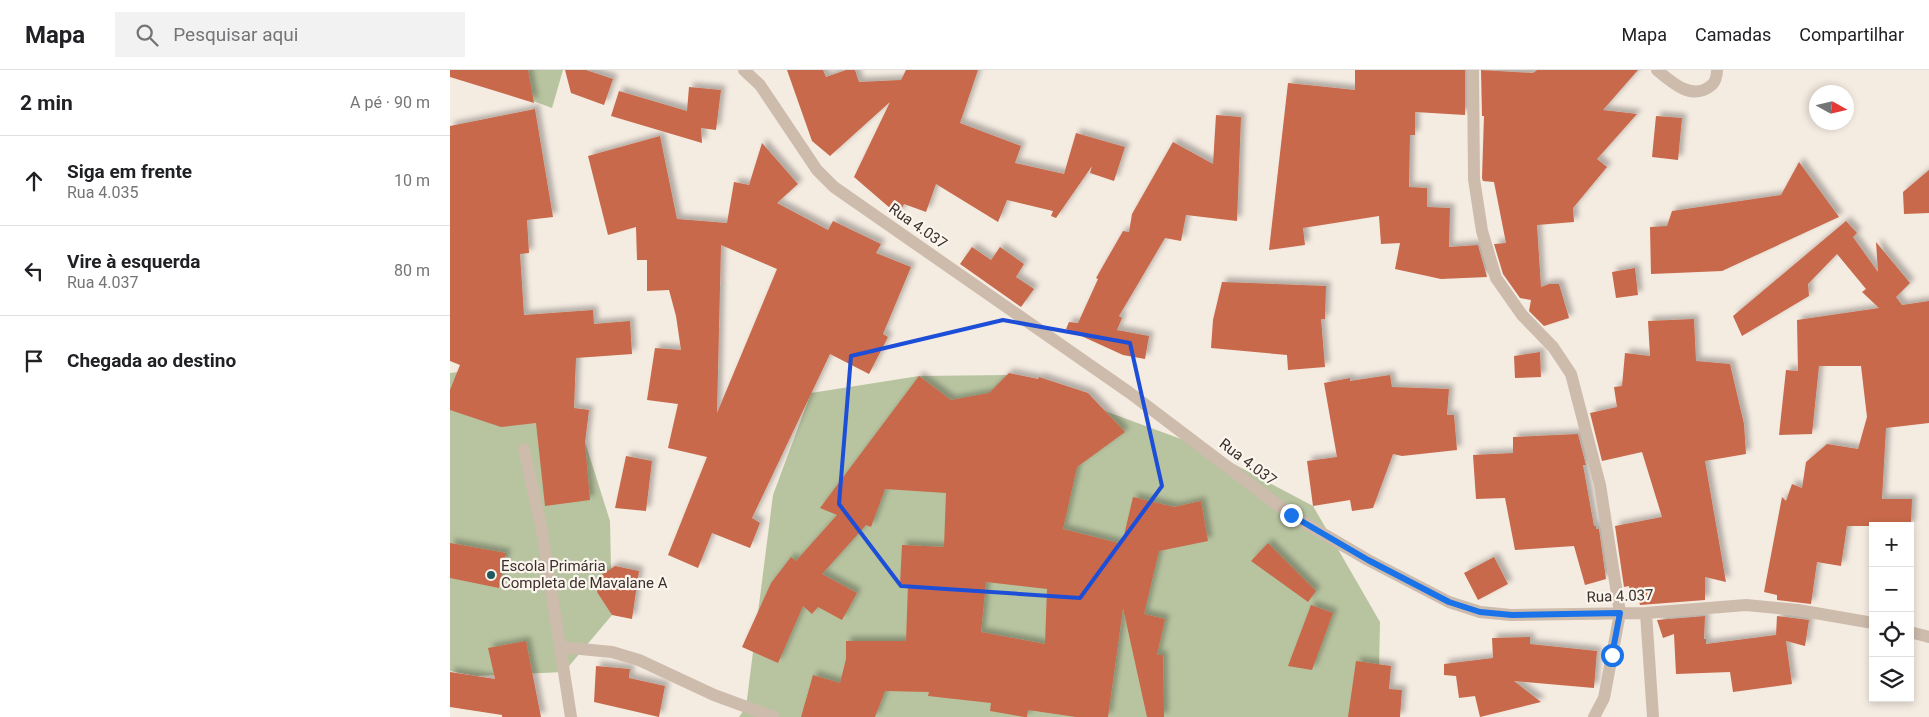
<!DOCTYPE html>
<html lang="pt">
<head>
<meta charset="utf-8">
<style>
	:root { --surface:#fff; --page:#f2f2f2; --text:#202124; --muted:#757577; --line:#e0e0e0 }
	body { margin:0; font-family:Roboto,sans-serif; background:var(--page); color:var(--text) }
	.controls { position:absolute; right:15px; bottom:15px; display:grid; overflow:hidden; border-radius:0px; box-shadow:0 2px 8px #0003 }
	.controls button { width:45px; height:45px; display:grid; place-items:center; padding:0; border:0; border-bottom:1px solid var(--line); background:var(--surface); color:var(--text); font:25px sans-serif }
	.compass { position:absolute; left:1359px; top:15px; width:45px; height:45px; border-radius:50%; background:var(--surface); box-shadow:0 2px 8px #0003; rotate:98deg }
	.stop { position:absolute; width:15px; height:15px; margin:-11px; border:4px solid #1a73e8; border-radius:50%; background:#fff }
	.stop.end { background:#1a73e8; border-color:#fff; box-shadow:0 1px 5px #0008 }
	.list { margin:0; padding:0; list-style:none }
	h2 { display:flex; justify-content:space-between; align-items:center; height:65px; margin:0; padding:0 20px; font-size:21px }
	h2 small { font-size:16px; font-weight:400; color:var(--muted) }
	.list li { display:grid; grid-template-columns:32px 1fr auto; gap:15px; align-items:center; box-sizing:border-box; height:90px; padding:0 20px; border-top:1px solid var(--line) }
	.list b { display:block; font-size:19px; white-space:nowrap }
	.list p { margin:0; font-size:16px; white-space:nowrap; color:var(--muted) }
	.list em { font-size:16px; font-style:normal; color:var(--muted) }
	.icon { flex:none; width:28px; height:28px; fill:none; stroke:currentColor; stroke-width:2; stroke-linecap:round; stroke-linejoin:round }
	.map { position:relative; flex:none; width:1479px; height:647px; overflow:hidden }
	header { display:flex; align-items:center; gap:30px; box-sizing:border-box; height:70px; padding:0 25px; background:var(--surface); border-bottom:1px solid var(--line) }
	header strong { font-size:24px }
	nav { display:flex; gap:28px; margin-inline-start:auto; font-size:18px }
	.search { width:350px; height:45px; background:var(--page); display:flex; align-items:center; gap:12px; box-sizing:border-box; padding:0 18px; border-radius:0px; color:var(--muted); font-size:19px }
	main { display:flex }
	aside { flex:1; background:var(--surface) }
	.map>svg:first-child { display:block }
	.green { fill:#b8c4a0 }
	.building { fill:#c8694b; fill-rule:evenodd; filter:url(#shadow) }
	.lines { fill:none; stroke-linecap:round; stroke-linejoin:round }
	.minor { stroke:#cdbbac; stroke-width:12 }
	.route { stroke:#1a73e8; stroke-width:6 }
	.marked { fill:none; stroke:#1d4ed8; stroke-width:4; stroke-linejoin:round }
	.poi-dot { fill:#1f5a5e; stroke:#fbf5ee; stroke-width:2 }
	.labels { text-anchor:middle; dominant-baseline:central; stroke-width:4.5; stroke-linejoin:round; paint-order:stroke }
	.street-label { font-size:15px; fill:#3b302b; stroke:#fbf5ee }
	.poi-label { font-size:15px; fill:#3b302b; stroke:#fbf5ee; text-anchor:start }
</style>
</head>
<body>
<header>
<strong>Mapa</strong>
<div class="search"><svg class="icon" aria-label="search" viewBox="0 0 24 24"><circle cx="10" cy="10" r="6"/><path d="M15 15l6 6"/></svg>Pesquisar aqui</div>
<nav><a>Mapa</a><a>Camadas</a><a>Compartilhar</a></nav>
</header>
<main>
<aside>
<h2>2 min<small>A pé · 90 m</small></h2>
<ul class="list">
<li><svg class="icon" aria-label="ahead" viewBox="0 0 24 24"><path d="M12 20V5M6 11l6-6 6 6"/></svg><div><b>Siga em frente</b><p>Rua 4.035</p></div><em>10 m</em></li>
<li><svg class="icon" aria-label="left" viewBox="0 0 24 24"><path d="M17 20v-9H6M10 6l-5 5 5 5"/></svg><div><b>Vire à esquerda</b><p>Rua 4.037</p></div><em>80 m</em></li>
<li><svg class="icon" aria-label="arrive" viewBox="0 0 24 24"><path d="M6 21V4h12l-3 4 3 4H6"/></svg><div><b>Chegada ao destino</b></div></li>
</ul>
</aside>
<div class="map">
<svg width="1479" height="647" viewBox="0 0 1479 647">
	<defs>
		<filter id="shadow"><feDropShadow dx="4.5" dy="-4.5" stdDeviation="2.5" flood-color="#0004"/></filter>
	</defs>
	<rect width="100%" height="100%" fill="#f4ebe1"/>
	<path class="green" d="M0,0H113L102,38Z
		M58,297L135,372L160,451L162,545L114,602L25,606L0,601V303Z
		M557,305L750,376L863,436L930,552L928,647H289L296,637L323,425L361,323L469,306Z"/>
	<path class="building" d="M0,0H78L84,33L0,7Z
		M115,0H136L163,9L154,35L121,23Z
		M337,0H373L376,7L396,0H405L409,12L451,10L456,0H528L510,53L571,76L565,93L614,104L626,63L675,77L664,111L640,103L642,96L606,148L601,146L603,141L557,130L548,152L486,114L476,142L454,134L448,145L404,107L440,32L380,86L362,71Z
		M905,0H1015V45L965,42V65H960L959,117L977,118V137L1000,138L999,177L1028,175L1037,207L991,209L945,199L950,173L931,174L929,146L853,158L855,175L819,180L838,13L905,20Z
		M1031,0L1083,3L1087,0H1188L1153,40L1187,44L1147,89L1157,97L1123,138L1124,152L1087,155L1091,217L1099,214H1109L1119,248L1094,256L1079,241L1081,230L1070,228L1053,204L1044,174L1056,173L1044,112L1033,111L1032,108L1034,46H1032Z
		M239,17L271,20L266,60L251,58L252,73L161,46L169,21L237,41Z
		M85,39L103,147L77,150L79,183L70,184L74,245L143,240L144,254L180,251L182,284L126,288L124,338L139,340L135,373L140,430L95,436L86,353L51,357L0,340V320L10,295L0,291V56Z
		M766,45L791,47L787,151L736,145L731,171L715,168L669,246L672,248L667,260L699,266L695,289L673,285L616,259L619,252L628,253L648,209L646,208L673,161L679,162L682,144L723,72L763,94Z
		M1206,46L1232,48L1228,90L1202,87Z
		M210,66L227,149L277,153L284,112L299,115L312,73L348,114L327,133L378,160L383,151L431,174L426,183L461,197L433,264L438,267L419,304L380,284L302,448L310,453L300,478L262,463L248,498L218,485L257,387L218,378L228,334L197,330L205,278L231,280L226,246L219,220L197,221V190H187L186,157L158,165L138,86ZM271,175L327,199L267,343Z
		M1349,92L1389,147L1272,201L1201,204L1200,157L1217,156L1222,141L1331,125Z
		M1479,100V143L1454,144L1453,122Z
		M1396,151L1407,163L1403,167L1428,202L1426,172L1460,213L1446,227L1452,235L1479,231V353L1436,358L1432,429H1462L1461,456H1397L1391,496L1367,492L1361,534L1327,530V525L1314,522L1332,427L1336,431L1342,414L1352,418L1356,392L1377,374L1408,379L1417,347L1411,296H1369L1362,364L1329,365L1336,300L1348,301L1347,250L1429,238L1412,222L1416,219L1387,184L1358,214L1359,226L1292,266L1283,246Z
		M522,177L541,190L550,177L574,194L566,207L584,219L571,237L510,194Z
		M1185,198L1188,225L1166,228L1162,202Z
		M772,212L876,216L875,249H871L875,297L838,300L837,285L761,278L763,250Z
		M1244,249L1246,291L1280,294L1294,354L1296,384L1255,391L1276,512L1255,507V530L1190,535L1186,521L1180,522L1179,516L1174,517L1165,456L1212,447L1192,382L1152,391L1140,343L1167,337L1164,317L1172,316L1175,283L1200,286L1198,251Z
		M1090,282L1091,307L1065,308L1064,286Z
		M559,303L588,309L589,307L638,323L675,362L627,397L613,459L672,474L683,427L724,437L751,431L758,471L709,481L694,544L715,549L707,585H713L714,647H697L673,538L658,647H626L578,640L577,647H574L540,641L541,633L478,626L479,622L435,621L425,647H351L363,605L390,613L396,589V571H456L458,515L450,514L452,475L494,477L496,423L435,419L421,457L416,455L372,504L407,523L392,550L368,537L362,544L353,536L328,593L292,577L321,513L341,487L346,491L387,445L370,438L469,306L501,330L539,323ZM536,512L597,519L595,574L531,562Z
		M940,305L942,317L999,319L997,345H1004L1007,380L952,386L943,384L923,438L902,441L900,430L863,436L857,391L887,387L874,313L900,308V311Z
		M1128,364L1136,395H1133L1144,456H1146V459H1149L1156,509L1135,515L1124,476L1065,480L1055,428L1026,429L1023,385L1063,383V367Z
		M176,386L202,391L196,441L165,438Z
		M0,473L56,483L49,518L0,508Z
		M818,473L866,521L858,532L801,491Z
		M1044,487L1058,514L1028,530L1014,503Z
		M165,496L189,501L182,549L162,545L147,522L150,506Z
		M861,535L883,543L862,600L838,596Z
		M1255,546L1254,569H1256V574L1326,565L1327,546L1359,550L1355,576L1336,571L1342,614L1283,622L1280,602L1226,604L1224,564L1213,568L1207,550Z
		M1080,567V574L1147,581L1144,618L1064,611L1091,632L1030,647L1025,626L1009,628L1006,606L994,605V594L1043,588L1042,568Z
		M76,571L91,647H52V645L0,637V602L45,609L38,578Z
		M906,591L941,596L939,619L952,620L950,647H898Z
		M146,596L180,599L179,608L215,616L209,647L144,632Z"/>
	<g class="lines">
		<path class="minor" d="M294,0L310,15L367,100L384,117L680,323L841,445L918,490L999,532L1030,542L1061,545L1196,543L1296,535L1348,540L1423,553
			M1023,0L1024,109L1032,161L1046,208L1072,245L1103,277L1121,304L1150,415L1170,543L1154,628L1144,647
			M1207,0C1221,12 1241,30 1259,17C1265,14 1267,6 1267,0
			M74,379L92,461L121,647
			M1196,543L1203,647
			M1460,562L1479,567
			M110,577L162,582L189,590L264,625L324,647"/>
	</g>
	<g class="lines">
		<path class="route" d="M841,445L918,490L999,532L1030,542L1062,545L1170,543L1162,585"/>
	</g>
	<path class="marked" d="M553,250L680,273L712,416L630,528L451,516L389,434L401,286Z"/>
	<circle class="poi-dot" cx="41" cy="505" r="5"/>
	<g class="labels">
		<g class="street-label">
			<text transform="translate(468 156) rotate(35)">Rua 4.037</text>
			<text transform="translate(798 392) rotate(37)">Rua 4.037</text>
			<text transform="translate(1170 526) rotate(-2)">Rua 4.037</text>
		</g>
		<g class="poi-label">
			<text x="51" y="496">Escola Primária<tspan x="51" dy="17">Completa de Mavalane A</tspan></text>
		</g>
	</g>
</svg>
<div class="controls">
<button>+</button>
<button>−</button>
<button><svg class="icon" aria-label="locate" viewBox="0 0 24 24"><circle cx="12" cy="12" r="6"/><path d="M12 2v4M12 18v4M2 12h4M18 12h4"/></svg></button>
<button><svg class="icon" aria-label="layers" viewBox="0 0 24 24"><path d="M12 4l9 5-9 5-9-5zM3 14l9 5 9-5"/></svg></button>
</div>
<svg class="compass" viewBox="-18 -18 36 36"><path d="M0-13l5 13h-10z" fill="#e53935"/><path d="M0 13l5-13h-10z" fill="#757577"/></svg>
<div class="stop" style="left:1162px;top:585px"></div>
<div class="stop end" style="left:841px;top:445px"></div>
</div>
</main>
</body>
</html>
